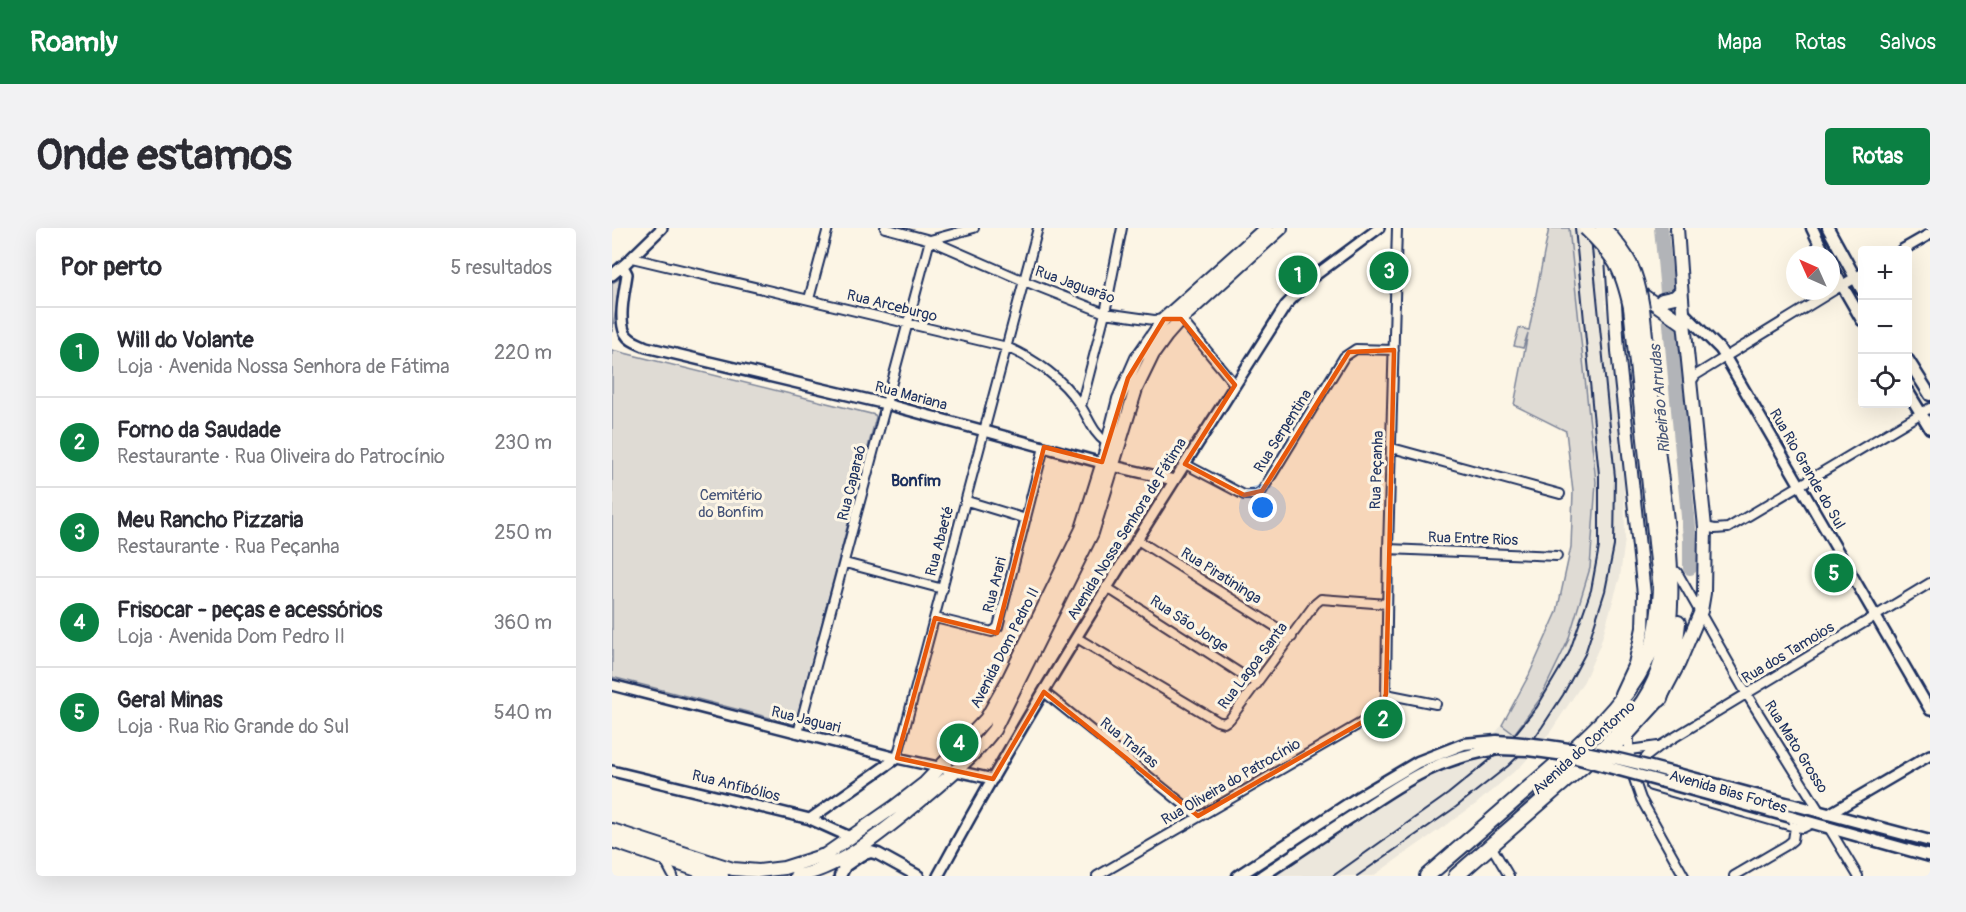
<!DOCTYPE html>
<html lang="pt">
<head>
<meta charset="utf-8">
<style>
	:root { --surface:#fff; --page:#f2f2f3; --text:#2b2b33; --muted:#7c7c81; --line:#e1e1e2; --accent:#0b8043 }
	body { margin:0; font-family:Pangolin,sans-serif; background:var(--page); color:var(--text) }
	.controls { position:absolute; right:18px; top:18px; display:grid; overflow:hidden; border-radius:6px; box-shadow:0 6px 24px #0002 }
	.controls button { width:54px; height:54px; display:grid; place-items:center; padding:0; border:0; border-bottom:2px solid var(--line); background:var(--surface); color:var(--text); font:30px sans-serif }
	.compass { position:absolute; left:1174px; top:18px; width:54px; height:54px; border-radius:50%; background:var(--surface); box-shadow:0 6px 24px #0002; rotate:315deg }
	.you { position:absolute; left:651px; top:280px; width:21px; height:21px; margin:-15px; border:4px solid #fff; border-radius:50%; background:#1a73e8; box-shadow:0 0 0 9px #1a73e833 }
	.badge { display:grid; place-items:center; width:39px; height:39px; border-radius:50%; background:var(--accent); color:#fff; font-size:20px; font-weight:700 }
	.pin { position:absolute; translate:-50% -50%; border:3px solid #fff; box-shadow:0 2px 6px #0006 }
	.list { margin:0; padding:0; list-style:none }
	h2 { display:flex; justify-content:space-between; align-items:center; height:78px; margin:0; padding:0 24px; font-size:26px }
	h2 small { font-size:20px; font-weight:400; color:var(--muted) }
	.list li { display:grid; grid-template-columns:39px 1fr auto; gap:18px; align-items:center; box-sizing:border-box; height:90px; padding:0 24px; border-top:2px solid var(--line) }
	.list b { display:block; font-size:22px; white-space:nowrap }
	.list p { margin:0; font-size:20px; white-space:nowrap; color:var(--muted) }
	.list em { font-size:20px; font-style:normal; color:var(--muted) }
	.icon { flex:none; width:33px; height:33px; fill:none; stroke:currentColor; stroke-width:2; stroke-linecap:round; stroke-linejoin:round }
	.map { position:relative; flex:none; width:1318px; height:648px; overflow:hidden; border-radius:6px }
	header { display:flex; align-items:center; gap:36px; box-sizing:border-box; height:84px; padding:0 30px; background:var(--accent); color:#fff }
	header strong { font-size:28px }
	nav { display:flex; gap:33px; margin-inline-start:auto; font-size:21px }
	.intro { display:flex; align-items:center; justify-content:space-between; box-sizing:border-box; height:144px; padding:0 36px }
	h1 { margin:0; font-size:42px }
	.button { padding:15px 27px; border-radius:6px; background:var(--accent); color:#fff; font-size:21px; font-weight:700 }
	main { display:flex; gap:36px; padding:0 36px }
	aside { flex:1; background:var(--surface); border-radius:6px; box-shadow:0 6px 24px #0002 }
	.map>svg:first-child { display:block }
	.built { fill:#ece7dc }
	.green { fill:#dfdbd4; stroke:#7d8599; stroke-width:1.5 }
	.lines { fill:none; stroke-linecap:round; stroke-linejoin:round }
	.river { stroke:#b2b4b8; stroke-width:14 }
	.minor-casing { stroke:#1b2f5e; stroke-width:12 }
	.tertiary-casing { stroke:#1b2f5e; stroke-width:14 }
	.secondary-casing { stroke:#1b2f5e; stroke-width:15 }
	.primary-casing { stroke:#1b2f5e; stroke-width:16 }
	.trunk-casing { stroke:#1b2f5e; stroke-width:18 }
	.minor { stroke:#fcf5e5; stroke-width:8 }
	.tertiary { stroke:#fcf5e5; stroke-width:9 }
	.secondary { stroke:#fcf5e5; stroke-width:10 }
	.primary { stroke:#fcf5e5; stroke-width:12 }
	.trunk { stroke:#fcf5e5; stroke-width:14 }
	.rail { stroke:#1b2f5e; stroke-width:2 }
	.secondary-bridge-casing { stroke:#1b2f5e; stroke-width:15; stroke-linecap:butt }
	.trunk-bridge-casing { stroke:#1b2f5e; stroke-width:18; stroke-linecap:butt }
	.secondary-bridge { stroke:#fcf5e5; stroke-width:10 }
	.trunk-bridge { stroke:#fcf5e5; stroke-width:14 }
	.marked { fill:#e8590c; fill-opacity:0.2; stroke:#e8590c; stroke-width:4.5; stroke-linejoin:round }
	.labels { text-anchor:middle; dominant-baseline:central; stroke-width:6; stroke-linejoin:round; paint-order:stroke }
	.street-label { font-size:15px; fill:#1b2f5e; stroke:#fcf5e5 }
	.park-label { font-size:15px; fill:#425176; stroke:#fcf5e5 }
	.water-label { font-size:16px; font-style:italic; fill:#485779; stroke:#fcf5e5 }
	.neighbourhood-label { font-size:16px; font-weight:bold; fill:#1b2f5e; stroke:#fcf5e5 }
</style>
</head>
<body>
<header>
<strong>Roamly</strong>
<nav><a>Mapa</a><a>Rotas</a><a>Salvos</a></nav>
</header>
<div class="intro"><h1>Onde estamos</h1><a class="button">Rotas</a></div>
<main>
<aside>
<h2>Por perto<small>5 resultados</small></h2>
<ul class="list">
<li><span class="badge">1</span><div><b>Will do Volante</b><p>Loja · Avenida Nossa Senhora de Fátima</p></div><em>220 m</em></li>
<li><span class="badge">2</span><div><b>Forno da Saudade</b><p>Restaurante · Rua Oliveira do Patrocínio</p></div><em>230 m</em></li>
<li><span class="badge">3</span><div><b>Meu Rancho Pizzaria</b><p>Restaurante · Rua Peçanha</p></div><em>250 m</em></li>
<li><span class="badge">4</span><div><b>Frisocar - peças e acessórios</b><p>Loja · Avenida Dom Pedro II</p></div><em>360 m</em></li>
<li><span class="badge">5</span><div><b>Geral Minas</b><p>Loja · Rua Rio Grande do Sul</p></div><em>540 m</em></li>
</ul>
</aside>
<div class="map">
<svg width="1318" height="648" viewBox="0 0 1318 648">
	<rect width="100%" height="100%" fill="#fcf5e5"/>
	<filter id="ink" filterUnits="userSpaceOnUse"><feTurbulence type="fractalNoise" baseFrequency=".0167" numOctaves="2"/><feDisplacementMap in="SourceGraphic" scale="12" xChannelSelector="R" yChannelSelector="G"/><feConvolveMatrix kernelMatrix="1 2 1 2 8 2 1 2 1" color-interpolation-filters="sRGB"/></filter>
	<g filter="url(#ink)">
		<path class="built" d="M937,0H987L993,71L1012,244L1013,311L1008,349L988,417L972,453L939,503L911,536L864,576L761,648H659L803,554L842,533L864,528L890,497L917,447L945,384L959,319L961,264L954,203L902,177Z"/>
		<path class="green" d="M937,0H957L984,254L978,340L956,413L928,471L902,506L890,497L917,447L945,384L959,319L961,264L954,203L902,177L916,105L911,120L902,118L907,100L917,102Z
			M7,51L9,53L0,104V55Z
			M0,122L263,187L264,189L184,494L182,496L0,449Z"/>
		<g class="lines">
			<path class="river" d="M1049,0L1078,310V340"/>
			<defs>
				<path id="minor" d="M273,0L318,12L412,53L493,85L542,92L554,91
					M318,12L362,0
					M20,30L395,119C425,133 450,150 468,177C478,192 480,204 495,215
					M197,71L216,0
					M566,91H569L623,157
					M1079,154L1084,147L1229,58
					M469,178L493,85L510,0
					M780,220L948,266
					M573,236L632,267H644L650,263L732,129L744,121L782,122
					M355,273L414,291
					M1093,299L1103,301L1116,300L1318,180
					M524,311L680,409
					M776,321L945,328
					M233,335L331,361
					M1065,344L1134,465L1208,584
					M494,359L645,456
					M323,390L380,404L386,399L432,219
					M465,410L605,493L612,495L618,491L703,376L709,371L775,376
					M432,464L586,588
					M774,466L824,476
					M186,505L318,12
					M1017,505V521L1021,548L1029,571L1072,648
					M996,525L1046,518
					M285,530L426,0
					M1026,539L1035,528L1048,518L1318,355
					M1039,558L1183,599L1191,600L1201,595
					M1217,600L1246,648
					M881,621L897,648
					M52,631L61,648
					M485,648L768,484L772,477L774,466L776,321L785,0
					M1122,648L1175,617L1181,612L1183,599"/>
				<path id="tertiary" d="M1290,22L1318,6
					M8,41L13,42L15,46C13,61 6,90 13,105C17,113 26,115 34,119L274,176L501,238L562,252
					M0,47L14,35L50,0
					M1229,58L1250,46
					M1071,84L1108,121L1114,130L1318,482
					M0,457L285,530L381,551
					M0,543L198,591L238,609
					M1217,586L1318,527
					M198,591L285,530
					M326,648C432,452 555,265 674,77L701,49L767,0"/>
				<path id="secondary" d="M1200,0L1213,27
					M1216,0L1250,62
					M1219,38L1250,92
					M1296,132L1318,167
					M1296,164L1318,200
					M1186,578L1318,613
					M1179,589L1318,628
					M228,648L233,638L249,627L259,624L266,626L306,648
					M626,648L747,569L806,534L852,516L885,513
					M650,648C680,628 711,607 742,587C791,554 826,529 887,521"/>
				<path id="primary" d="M1000,30L1006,123L1032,366L1031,400L1023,436L1009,466
					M1019,70L1032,68L1073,97
					M1050,72L1063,69L1069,63
					M984,534L1017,505L1048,471L1067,435L1089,383L1092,365L1093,299L1071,84L1065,0
					M0,602L121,641L147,643L172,640L213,627L282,579L313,555L374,491L395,454L470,301L491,234L507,171L525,130L552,91L654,0
					M0,613L91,644L110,648
					M184,648C224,642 264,609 295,584C326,558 357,534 382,502L480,305L524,161L541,126L554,108L569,91L669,0"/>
				<path id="trunk" d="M1048,471L1063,421L1066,395
					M815,648C850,618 885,588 919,558C962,521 1008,485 1034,433C1045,411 1047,387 1049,362L1019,79
					M844,648C878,618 913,588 947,558C977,533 1008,507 1031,474C1075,410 1055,302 1046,229C1041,179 1035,130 1030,80"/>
			</defs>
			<use href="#minor" class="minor-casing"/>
			<use href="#tertiary" class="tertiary-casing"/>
			<use href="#secondary" class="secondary-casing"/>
			<use href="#primary" class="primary-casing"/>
			<use href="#trunk" class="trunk-casing"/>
			<use href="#minor" class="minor"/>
			<use href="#tertiary" class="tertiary"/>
			<use href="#secondary" class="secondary"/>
			<use href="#primary" class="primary"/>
			<use href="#trunk" class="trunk"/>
			<path class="rail" d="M721,648L836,566L890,522L925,479L957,425L979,362L987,319V247L963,0
				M745,648L844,579L896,538L916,519L930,499L951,467L973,426L993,363L1002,318L1003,249L978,0"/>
			<defs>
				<path id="secondary-bridge" d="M885,513C988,518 1086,554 1186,578
					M887,521L916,522L953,527L1179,589"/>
				<path id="trunk-bridge" d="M974,0C1004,29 1010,39 1019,79
					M991,0C1016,28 1024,42 1030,80"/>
			</defs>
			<use href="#secondary-bridge" class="secondary-bridge-casing"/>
			<use href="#trunk-bridge" class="trunk-bridge-casing"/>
			<use href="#secondary-bridge" class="secondary-bridge"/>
			<use href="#trunk-bridge" class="trunk-bridge"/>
		</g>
	</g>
	<path class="marked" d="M552,91H569L623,157L573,236L632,267L650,263L737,124L782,122L774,466L768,484L586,588L432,464L381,551L285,530L323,390L385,405L432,219L490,234L516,150Z"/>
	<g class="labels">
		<g class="street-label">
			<text transform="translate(463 57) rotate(20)">Rua Jaguarão</text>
			<text transform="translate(280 78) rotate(14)">Rua Arceburgo</text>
			<text transform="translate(299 168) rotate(15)">Rua Mariana</text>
			<text transform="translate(671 203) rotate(-58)">Rua Serpentina</text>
			<text transform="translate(1195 241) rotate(60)">Rua Rio Grande do Sul</text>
			<text transform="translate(765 242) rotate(-88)">Rua Peçanha</text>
			<text transform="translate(240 255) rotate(-76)">Rua Caparaó</text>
			<text transform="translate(515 301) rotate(-58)">Avenida Nossa Senhora de Fátima</text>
			<text transform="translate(861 311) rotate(2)">Rua Entre Rios</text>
			<text transform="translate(328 313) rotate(-75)">Rua Abaeté</text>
			<text transform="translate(609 348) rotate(32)">Rua Piratininga</text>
			<text transform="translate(383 357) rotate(-76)">Rua Arari</text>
			<text transform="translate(577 396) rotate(33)">Rua São Jorge</text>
			<text transform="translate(393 420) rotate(-63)">Avenida Dom Pedro II</text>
			<text transform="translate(1176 425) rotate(-31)">Rua dos Tamoios</text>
			<text transform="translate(641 438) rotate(-53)">Rua Lagoa Santa</text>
			<text transform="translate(194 492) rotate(14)">Rua Jaguari</text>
			<text transform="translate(517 515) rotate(39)">Rua Traíras</text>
			<text transform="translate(1184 519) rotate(58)">Rua Mato Grosso</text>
			<text transform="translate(972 520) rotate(-42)">Avenida do Contorno</text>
			<text transform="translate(619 554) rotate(-30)">Rua Oliveira do Patrocínio</text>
			<text transform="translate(124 558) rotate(14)">Rua Anfibólios</text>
			<text transform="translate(1116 564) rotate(16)">Avenida Bias Fortes</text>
		</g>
		<g class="park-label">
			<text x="119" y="267">Cemitério<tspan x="119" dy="17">do Bonfim</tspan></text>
		</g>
		<g class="water-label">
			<text transform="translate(1048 171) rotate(-95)">Ribeirão Arrudas</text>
		</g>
		<g class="neighbourhood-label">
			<text x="304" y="253">Bonfim</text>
		</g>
	</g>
</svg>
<div class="controls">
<button>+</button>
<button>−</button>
<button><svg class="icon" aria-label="locate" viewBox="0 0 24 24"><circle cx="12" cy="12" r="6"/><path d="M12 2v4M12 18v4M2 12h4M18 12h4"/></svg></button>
</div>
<svg class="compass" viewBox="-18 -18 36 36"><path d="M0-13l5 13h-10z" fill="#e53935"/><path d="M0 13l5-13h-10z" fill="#7c7c81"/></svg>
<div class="you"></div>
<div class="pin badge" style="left:686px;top:47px">1</div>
<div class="pin badge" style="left:771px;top:491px">2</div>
<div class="pin badge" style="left:777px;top:43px">3</div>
<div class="pin badge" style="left:347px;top:515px">4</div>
<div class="pin badge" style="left:1222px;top:345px">5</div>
</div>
</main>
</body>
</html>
